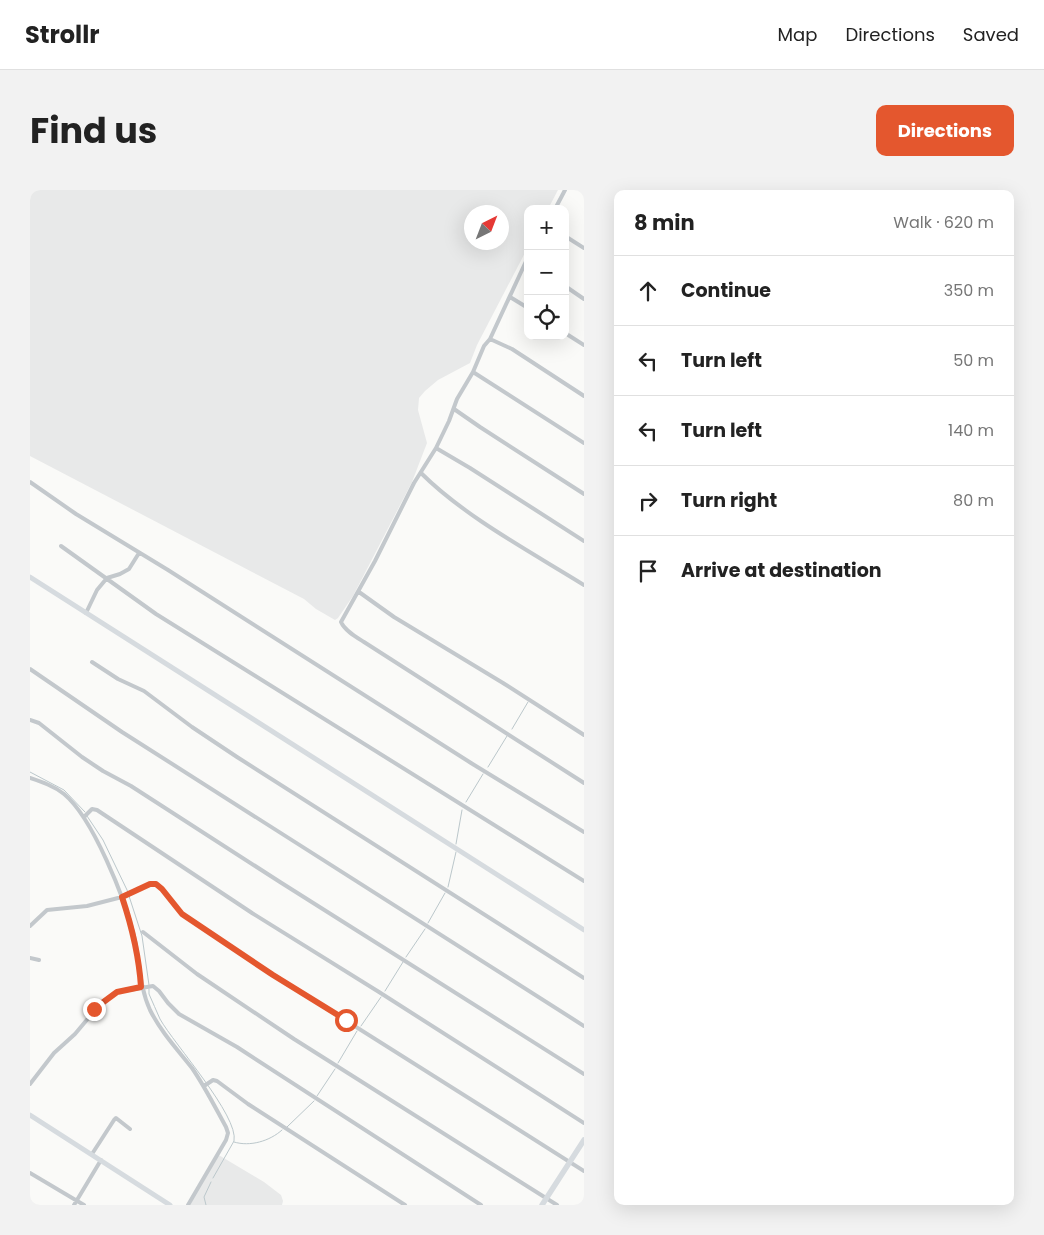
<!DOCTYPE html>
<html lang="en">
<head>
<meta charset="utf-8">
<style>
	:root { --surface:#fff; --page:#f2f2f2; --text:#222; --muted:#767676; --line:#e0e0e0; --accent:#e4572e }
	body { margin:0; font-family:Poppins,sans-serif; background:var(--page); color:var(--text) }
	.controls { position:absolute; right:15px; top:15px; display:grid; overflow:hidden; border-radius:10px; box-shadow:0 5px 20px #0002 }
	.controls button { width:45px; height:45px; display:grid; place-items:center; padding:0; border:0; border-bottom:1px solid var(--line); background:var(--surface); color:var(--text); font:25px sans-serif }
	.compass { position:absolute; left:434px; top:15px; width:45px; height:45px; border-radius:50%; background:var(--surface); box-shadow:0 5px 20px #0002; rotate:42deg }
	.stop { position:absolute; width:15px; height:15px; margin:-11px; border:4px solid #e4572e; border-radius:50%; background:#fff }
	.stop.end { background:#e4572e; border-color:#fff; box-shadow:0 1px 5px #0008 }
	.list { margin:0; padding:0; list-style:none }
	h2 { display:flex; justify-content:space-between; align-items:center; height:65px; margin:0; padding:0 20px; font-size:21px }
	h2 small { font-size:16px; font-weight:400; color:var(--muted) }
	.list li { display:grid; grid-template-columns:32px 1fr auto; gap:15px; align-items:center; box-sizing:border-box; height:70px; padding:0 20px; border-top:1px solid var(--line) }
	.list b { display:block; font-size:19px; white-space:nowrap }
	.list em { font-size:16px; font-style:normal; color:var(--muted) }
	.icon { flex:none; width:28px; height:28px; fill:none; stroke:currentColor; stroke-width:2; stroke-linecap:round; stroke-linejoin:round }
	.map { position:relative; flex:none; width:554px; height:1015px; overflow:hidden; border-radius:10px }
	header { display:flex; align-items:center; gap:30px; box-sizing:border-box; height:70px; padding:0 25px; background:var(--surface); border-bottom:1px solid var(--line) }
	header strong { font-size:24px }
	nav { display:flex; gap:28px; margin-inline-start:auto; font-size:18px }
	.intro { display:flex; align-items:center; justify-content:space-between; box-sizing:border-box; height:120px; padding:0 30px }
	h1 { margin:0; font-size:35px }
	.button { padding:12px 22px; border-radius:10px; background:var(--accent); color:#fff; font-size:18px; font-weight:700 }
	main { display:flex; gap:30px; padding:0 30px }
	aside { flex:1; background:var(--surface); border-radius:10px; box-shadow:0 5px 20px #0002 }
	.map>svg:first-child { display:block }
	.built { fill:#e8e9e9; fill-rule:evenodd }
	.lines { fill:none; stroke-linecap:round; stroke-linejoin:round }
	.stream { stroke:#bbc7cb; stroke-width:1 }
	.street { stroke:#c3c8cc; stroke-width:4 }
	.secondary { stroke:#d6dbdf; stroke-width:5 }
	.primary { stroke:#d6dbdf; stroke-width:5.5 }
	.route { stroke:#e4572e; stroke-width:6 }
</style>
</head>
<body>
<header>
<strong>Strollr</strong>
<nav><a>Map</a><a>Directions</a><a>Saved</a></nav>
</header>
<div class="intro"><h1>Find us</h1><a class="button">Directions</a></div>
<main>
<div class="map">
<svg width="554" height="1015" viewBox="0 0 554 1015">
	<rect width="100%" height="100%" fill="#fafaf8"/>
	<path class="built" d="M0,0H528L518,19H498V57L447,155L440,173L408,190L395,201L389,208L388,220L397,253L382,292L323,406L308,428L305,430L286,419L274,409L0,266ZM442,22H472V52H442Z
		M187,964L234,992L251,1005L253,1011L252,1015H160Z"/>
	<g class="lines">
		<path class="stream" d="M482,539L498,512
			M458,577L477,546
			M0,582L34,600L55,622
			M436,612L453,584
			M57,626L73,650L98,702
			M426,654L432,620
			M418,697L426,662
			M99,706L112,746L119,795
			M398,733L415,703
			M376,767L395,739
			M119,799V804C123,812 126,821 130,829C144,854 209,926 204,951L183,988
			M355,801L373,772
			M331,836L351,807
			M308,873L327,841
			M287,906L305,879
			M257,937L284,911
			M204,952C220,957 240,951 252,940
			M176,1015L174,1007L181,992"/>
		<path class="street" d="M525,19L535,0
			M535,46L554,58
			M498,67L460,149L454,156L443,182L427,209L419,231L406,258L384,293L345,371L311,432C315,441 326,447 334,452L554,593
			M535,96L554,109
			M480,107L498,118
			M535,143L554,155
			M460,149L482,159L554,206
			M443,182L554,253
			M424,219L450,237L554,304
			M406,258L440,278L554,351
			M391,283C435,327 501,362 554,395
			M0,292L46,324L138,380L441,573L554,642
			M31,356L126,424L554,691
			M329,402L364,427L473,493L554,545
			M56,423L67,400L77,388L90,384L99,379L109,363
			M62,472L88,489L114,501L162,537L207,567L554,788
			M0,479L92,542L554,836
			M0,530L9,533L52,567L73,581L101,596L250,692L554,884
			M0,588C12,592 24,596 34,604C63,628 95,709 104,746C110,771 109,796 120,820C131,842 147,859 162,878C175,897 185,917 196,937L198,943L196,950L158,1015
			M54,627L62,619L67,620L222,723L349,802L554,933
			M0,736L17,720L57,716L92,707L120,694H126L132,699L152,724L228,775L554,981
			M113,742L167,784L264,849L527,1015
			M0,768L9,770
			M0,894L24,863L45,844L71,813L87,802L123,796L129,801L138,813L149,824L207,857L451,1015
			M174,896L183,890L187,891L218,914L375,1015
			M62,964L84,930L86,928L100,939
			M0,983L54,1015
			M44,1015L71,970"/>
		<path class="secondary" d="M0,387L554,740
			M0,925L140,1015"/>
		<path class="primary" d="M512,1015L554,950"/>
	</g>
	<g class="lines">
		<path class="route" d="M64,819L87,802L111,797C109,766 102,737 92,707L120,694H126L132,699L152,724L243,785L316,830"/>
	</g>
</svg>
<div class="controls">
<button>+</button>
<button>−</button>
<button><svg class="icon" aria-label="locate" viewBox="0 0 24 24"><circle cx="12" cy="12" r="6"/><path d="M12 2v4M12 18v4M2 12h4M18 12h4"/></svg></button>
</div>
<svg class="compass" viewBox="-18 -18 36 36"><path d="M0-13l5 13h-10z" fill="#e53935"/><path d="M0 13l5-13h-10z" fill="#767676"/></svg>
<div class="stop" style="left:316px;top:830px"></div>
<div class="stop end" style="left:64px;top:819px"></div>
</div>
<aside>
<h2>8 min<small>Walk · 620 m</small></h2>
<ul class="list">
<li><svg class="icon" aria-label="ahead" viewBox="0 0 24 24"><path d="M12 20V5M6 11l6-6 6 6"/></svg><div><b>Continue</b></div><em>350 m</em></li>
<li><svg class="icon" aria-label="left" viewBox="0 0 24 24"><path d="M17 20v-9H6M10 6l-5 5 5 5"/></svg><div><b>Turn left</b></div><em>50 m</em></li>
<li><svg class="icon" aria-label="left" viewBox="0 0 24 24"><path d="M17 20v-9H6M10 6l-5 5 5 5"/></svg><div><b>Turn left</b></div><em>140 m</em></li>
<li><svg class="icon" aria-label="right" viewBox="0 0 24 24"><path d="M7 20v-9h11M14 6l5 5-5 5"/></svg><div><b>Turn right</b></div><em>80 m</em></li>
<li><svg class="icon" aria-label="arrive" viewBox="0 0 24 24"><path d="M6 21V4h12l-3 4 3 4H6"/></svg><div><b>Arrive at destination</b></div></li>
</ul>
</aside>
</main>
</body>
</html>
